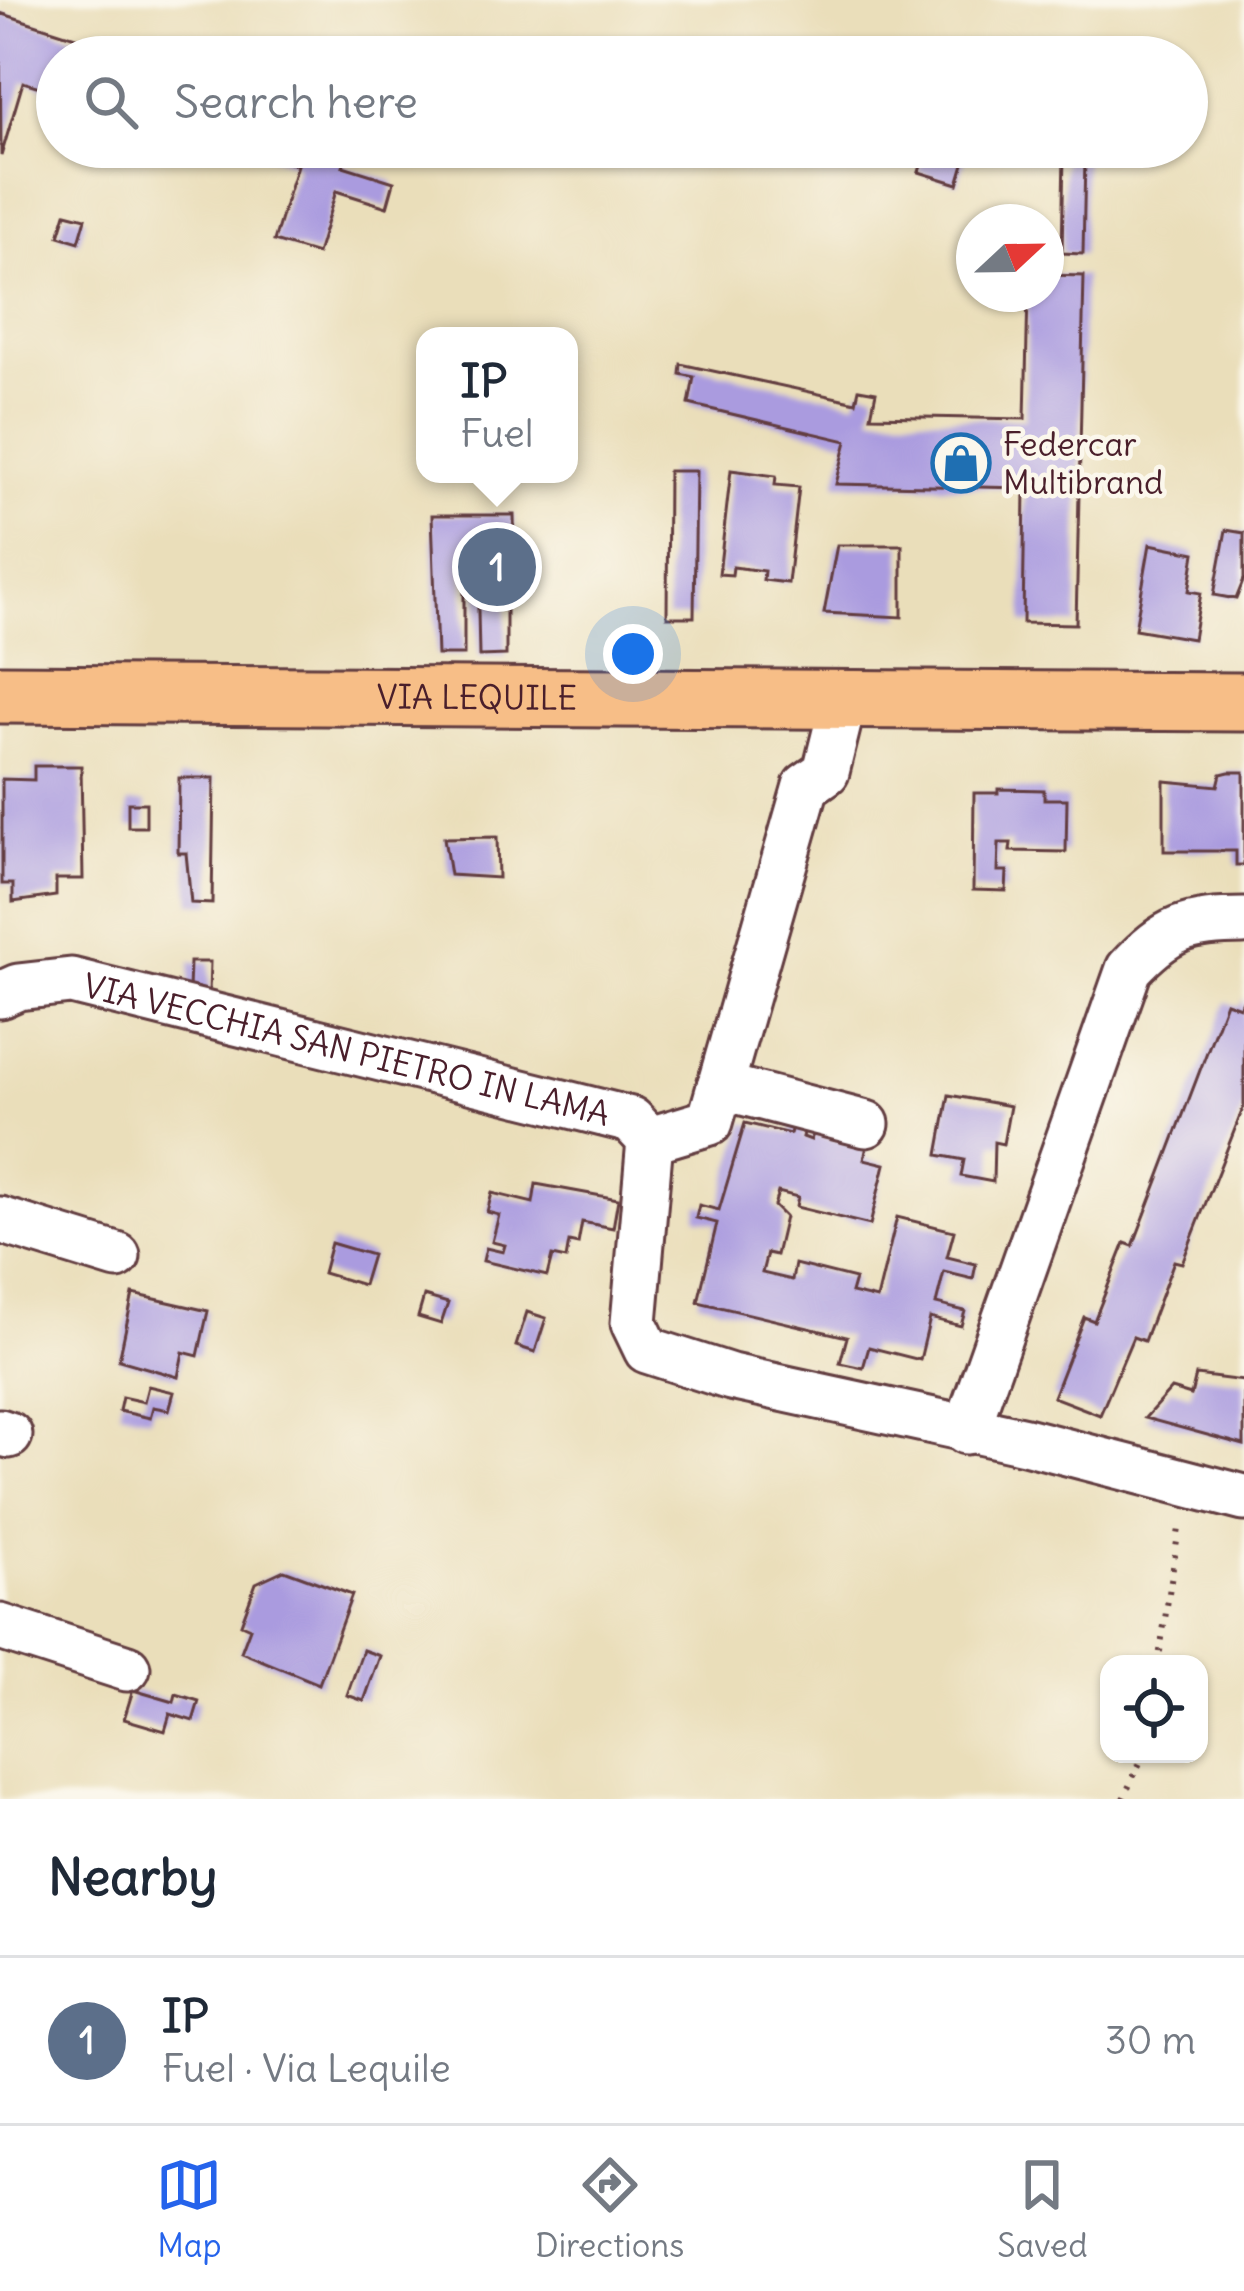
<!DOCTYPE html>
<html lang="en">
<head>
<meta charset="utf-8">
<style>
	:root { --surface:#fff; --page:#f6f6f7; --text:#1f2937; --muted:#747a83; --line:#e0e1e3; --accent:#2563eb }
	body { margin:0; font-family:Delius,sans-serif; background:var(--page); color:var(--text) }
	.controls { position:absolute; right:36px; bottom:36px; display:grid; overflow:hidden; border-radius:24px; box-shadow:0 3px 9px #0004 }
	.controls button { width:108px; height:108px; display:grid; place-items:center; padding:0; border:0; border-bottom:3px solid var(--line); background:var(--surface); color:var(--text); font:60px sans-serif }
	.compass { position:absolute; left:956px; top:204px; width:108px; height:108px; border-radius:50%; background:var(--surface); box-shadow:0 3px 9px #0004; rotate:68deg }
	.you { position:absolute; left:633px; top:654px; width:42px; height:42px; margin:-30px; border:9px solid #fff; border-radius:50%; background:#1a73e8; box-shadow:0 0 0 18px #1a73e833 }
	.badge { display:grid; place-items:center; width:78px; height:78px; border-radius:50%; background:var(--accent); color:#fff; font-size:39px; font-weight:700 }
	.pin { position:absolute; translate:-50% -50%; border:6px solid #fff; box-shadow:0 3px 12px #0006 }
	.popup { position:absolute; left:416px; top:327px; width:162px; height:156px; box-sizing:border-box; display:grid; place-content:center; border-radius:24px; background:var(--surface); filter:drop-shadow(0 3px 9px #0005); font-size:39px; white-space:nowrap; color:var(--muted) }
	.popup b { font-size:45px; color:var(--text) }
	.popup::after { content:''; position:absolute; left:50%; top:100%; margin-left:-24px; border:24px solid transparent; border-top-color:var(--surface) }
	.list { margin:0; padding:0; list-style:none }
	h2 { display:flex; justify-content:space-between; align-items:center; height:156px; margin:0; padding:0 48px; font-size:51px }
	h2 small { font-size:39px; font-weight:400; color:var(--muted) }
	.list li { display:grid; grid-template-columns:78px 1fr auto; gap:36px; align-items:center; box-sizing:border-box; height:168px; padding:0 48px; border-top:3px solid var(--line) }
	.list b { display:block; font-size:45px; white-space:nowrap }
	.list p { margin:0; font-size:39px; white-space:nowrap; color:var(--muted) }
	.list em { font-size:39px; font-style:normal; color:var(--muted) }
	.icon { flex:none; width:66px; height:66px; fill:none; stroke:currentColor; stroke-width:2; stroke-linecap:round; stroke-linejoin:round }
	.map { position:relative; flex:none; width:1244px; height:1799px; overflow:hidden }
	.search { position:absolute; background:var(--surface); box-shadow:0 3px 9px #0004; left:36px; right:36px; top:36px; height:132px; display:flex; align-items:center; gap:30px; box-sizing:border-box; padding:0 42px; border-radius:66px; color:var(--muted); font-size:45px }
	.sheet { height:324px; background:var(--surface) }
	nav { display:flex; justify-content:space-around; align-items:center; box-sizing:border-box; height:168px; border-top:3px solid var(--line); background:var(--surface); font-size:33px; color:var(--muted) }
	nav a { display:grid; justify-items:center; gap:6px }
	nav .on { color:var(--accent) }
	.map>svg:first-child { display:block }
	.building { fill:#aa9bdf }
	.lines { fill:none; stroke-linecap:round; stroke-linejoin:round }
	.minor-casing { stroke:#623c40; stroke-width:51 }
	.major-casing { stroke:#623c40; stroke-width:63 }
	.path { stroke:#623c40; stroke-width:6; stroke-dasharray:3 9; stroke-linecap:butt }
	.minor { stroke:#fff; stroke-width:45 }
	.major { stroke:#f7be87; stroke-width:57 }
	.labels { text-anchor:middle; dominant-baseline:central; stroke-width:9; stroke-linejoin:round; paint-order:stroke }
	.poi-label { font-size:33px; fill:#4a1f2b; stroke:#fbf7ec; text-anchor:start }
	.street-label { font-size:33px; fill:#4a1f2b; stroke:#fbf7ec }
</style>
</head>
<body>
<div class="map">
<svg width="1244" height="1799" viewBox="0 0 1244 1799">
	<rect width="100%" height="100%" fill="#fbf7ec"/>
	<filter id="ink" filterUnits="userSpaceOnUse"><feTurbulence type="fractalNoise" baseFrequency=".00833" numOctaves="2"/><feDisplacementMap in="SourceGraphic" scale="24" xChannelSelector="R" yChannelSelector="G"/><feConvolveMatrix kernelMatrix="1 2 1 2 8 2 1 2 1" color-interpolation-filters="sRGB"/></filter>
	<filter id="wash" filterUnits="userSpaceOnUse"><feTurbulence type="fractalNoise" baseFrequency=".004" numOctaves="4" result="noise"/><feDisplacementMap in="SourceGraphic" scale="48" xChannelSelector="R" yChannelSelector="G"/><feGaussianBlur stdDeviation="2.7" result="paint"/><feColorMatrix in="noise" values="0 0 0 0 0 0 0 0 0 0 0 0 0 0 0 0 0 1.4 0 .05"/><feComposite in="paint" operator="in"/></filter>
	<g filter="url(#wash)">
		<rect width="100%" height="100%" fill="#eadeba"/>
		<g id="blocks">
			<path class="building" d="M0,13L135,56L57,57V92L23,82L1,156Z
				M242,147H349L343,166L394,182L387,207L336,191L317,254L274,241L297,165Z
				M927,147H969L958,184L919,172Z
				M1064,154L1085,158L1083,254L1062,253Z
				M66,213L86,218L79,242L59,236Z
				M1046,275L1084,276L1076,624L1023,623L1025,488L836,484L847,441L689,404L694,377L680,374L681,364L856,402L859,389L876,392L871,416L1025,419L1028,294H1046Z
				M731,470L776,476L775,485L799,487L788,583L763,580L764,571L733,567L732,575L719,574Z
				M668,471H696L694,617H667Z
				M432,515H514L515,564L506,565V655L479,656L477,565H464V655H437Z
				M1226,530L1244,533V579L1236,599L1214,595Z
				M1150,544L1195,553L1189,591L1201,593L1193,639L1135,629Z
				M837,545H902V617L824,613Z
				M34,766H81L83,879H56V896L13,902V884H2V779L34,780Z
				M1229,772H1244V865H1236V851H1164V781L1218,786L1221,774Z
				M179,778H214L212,904L191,903L186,853H178Z
				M998,789L1044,790V799H1067L1066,852L1010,851L1011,843H999L998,871H1007L1006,891L973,890L974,793H998Z
				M128,803H146V827H128Z
				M497,837L498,878L450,875L444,838Z
				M190,962H210L209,994L189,991Z
				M1244,998V1106L1182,1263L1174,1261L1144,1341L1133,1337L1100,1415L1053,1397L1084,1317L1094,1321L1125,1243L1133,1246L1226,1002L1240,1007Z
				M949,1095L1010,1106L1003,1144L994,1142L993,1182L961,1176L964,1160L938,1155Z
				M794,1117L807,1120L803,1137L811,1140L813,1134L853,1144L856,1130L870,1133L864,1159L885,1164L870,1225L796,1207L798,1197L778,1192L774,1206L785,1217L776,1255L767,1253L762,1273L792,1280L795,1264L855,1279L851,1293L877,1299L897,1217L954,1231L947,1257L976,1264L973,1279L944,1272L936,1304L965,1311L961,1326L930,1318L920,1360L869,1347L863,1368L840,1363L847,1337L698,1302L717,1223L696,1218L699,1205L719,1210L745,1123L790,1134Z
				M536,1184L618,1199L613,1228L582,1222L578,1244L569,1242L566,1259L552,1256L547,1276L483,1261L486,1248L503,1252L505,1245L492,1242L499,1215L487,1212L492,1193L533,1203Z
				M331,1243L372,1255L363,1285L323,1273Z
				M133,1294L208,1311L198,1356L183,1352L178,1377L119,1360Z
				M424,1296L448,1303L441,1324L418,1317Z
				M527,1312L546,1318L535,1352L516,1346Z
				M1196,1375L1244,1381V1445L1145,1418L1171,1389L1191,1395Z
				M148,1386L174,1392L169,1410L153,1407L150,1418L119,1411L122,1397L144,1402Z
				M284,1570L352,1595L319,1684L241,1652L250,1628L241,1624L256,1583Z
				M363,1650L380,1656L364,1701L347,1695Z
				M133,1690L174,1702L176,1694L199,1701L193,1721L170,1714L165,1731L124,1719Z"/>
		</g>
	</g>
	<g filter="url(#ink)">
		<use href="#blocks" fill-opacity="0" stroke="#623c40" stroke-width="3"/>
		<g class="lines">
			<defs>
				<g id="minor">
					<path id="s1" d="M0,995L18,987L71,981L631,1120L650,1140L634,1323L647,1350L731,1377L1025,1441L1244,1498"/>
					<path d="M720,1086L866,1124"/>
					<path d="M650,1140L710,1122L806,786L826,772L844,699"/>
					<path d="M0,1220L117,1256"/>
					<path d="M966,1431L1129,969C1167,928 1188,921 1244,921"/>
					<path d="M0,1432L9,1435"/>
					<path d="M0,1627L127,1668"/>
				</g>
				<g id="major">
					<path id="s2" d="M0,694L1244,702"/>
				</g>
			</defs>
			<use href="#minor" class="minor-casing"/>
			<use href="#major" class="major-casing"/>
			<path class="path" d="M1158,1664L1180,1522
				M1123,1799L1144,1754"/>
			<use href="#minor" class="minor"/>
			<use href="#major" class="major"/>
		</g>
	</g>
	<defs>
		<symbol id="shop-ring" viewBox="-11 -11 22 22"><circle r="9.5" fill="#fbf7ec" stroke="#1f6fb2" stroke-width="1.5"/><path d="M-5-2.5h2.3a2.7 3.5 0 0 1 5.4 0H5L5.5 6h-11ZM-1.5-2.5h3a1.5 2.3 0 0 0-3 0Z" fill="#1f6fb2"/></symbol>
	</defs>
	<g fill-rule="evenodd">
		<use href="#shop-ring" x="928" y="430" width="66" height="66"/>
	</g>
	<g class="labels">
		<g class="poi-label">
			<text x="1003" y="444">Federcar<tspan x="1003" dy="38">Multibrand</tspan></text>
		</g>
		<g class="street-label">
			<text stroke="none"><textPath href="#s2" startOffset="477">VIA LEQUILE</textPath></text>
			<text stroke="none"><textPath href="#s1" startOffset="357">VIA VECCHIA SAN PIETRO IN LAMA</textPath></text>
		</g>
	</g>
</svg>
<div class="controls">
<button><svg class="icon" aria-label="locate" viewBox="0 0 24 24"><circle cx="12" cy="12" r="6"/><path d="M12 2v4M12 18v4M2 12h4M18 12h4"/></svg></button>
</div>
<svg class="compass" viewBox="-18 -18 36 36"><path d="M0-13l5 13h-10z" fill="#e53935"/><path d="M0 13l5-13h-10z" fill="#747a83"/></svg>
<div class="you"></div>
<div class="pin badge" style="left:497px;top:567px;background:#5c6f8a">1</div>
<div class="popup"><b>IP</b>Fuel</div>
<div class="search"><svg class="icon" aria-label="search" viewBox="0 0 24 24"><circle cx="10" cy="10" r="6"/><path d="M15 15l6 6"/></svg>Search here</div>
</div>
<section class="sheet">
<h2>Nearby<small></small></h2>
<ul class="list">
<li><span class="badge" style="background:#5c6f8a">1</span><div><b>IP</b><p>Fuel · Via Lequile</p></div><em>30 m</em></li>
</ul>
</section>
<nav>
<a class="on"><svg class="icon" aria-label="map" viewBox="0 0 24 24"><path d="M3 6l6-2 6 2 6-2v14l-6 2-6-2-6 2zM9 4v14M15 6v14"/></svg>Map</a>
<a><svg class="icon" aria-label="directions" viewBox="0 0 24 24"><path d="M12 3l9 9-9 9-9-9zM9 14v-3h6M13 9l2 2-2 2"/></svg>Directions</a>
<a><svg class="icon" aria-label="saved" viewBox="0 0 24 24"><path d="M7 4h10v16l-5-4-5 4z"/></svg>Saved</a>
</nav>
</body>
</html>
